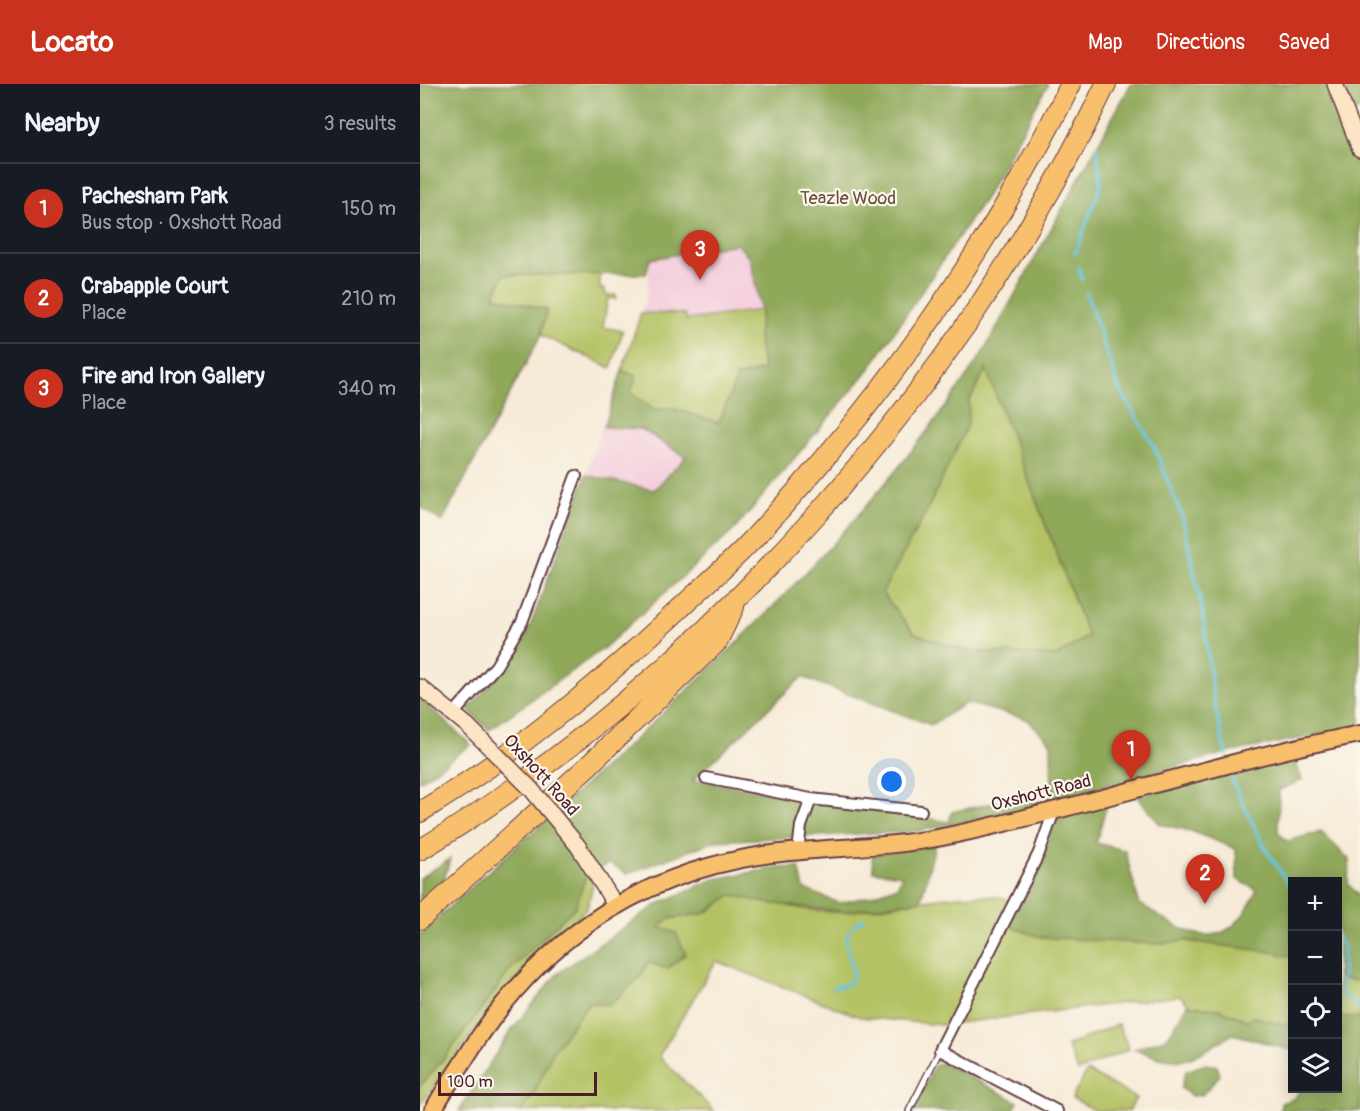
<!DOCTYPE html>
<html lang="en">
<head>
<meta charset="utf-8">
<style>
	:root { --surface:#171b24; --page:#20242c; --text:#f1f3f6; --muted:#9ea1a6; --line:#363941; --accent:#c8321e }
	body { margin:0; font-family:Pangolin,sans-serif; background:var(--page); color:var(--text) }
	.controls { position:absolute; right:18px; bottom:18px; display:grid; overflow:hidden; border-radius:0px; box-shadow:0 3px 15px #0003 }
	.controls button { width:54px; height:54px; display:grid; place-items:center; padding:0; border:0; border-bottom:2px solid var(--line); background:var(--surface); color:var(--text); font:30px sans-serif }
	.scale { position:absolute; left:18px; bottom:15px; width:159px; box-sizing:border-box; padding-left:6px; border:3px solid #4a1f2b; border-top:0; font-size:16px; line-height:21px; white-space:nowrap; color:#4a1f2b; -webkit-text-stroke:4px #fbf7ec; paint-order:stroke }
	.you { position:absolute; left:472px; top:698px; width:21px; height:21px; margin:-15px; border:4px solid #fff; border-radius:50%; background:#1a73e8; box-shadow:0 0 0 9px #1a73e833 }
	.badge { display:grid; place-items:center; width:39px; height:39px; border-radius:50%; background:var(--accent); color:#fff; font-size:20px; font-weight:700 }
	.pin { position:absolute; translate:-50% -50px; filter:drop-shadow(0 2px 3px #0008) }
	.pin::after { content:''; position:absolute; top:32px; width:21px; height:18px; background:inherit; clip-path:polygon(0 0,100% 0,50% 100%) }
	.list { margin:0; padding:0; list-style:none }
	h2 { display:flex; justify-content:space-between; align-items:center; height:78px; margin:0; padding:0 24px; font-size:26px }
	h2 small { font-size:20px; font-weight:400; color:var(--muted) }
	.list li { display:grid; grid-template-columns:39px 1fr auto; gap:18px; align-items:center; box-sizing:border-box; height:90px; padding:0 24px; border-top:2px solid var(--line) }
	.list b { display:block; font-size:22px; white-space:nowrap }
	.list p { margin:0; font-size:20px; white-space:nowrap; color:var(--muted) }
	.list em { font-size:20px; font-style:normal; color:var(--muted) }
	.icon { flex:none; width:33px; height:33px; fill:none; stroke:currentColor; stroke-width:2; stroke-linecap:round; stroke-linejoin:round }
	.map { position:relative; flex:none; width:940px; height:1027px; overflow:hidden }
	header { display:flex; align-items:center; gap:36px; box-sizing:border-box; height:84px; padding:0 30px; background:var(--accent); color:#fff }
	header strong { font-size:28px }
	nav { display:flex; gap:33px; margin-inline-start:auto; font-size:21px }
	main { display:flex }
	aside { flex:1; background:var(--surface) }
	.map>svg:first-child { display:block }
	.built { fill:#f4cfdd }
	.green { fill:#b4c265; stroke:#7f7048; stroke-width:1.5 }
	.forest { fill:#8fa85a; stroke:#6c6442; stroke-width:1.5; fill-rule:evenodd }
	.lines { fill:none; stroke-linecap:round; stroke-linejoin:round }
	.stream { stroke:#62c6e0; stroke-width:3 }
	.lane-casing { stroke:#643e45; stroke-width:8 }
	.street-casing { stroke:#643e45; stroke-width:14 }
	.secondary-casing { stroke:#643e45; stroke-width:18 }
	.primary-casing { stroke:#643e45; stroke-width:20 }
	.highway-casing { stroke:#643e45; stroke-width:22 }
	.lane { stroke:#fff; stroke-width:5 }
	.street { stroke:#fff; stroke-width:10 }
	.secondary { stroke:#fce5c4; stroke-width:15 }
	.primary { stroke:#f8bf6c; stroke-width:16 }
	.highway { stroke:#f8bf6c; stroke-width:20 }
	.secondary-bridge-casing { stroke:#643e45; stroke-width:18; stroke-linecap:butt }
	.secondary-bridge { stroke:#fce5c4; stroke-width:15 }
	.labels { text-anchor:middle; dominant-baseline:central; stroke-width:4.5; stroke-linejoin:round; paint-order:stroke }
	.park-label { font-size:18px; fill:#6a503c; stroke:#fbf7ec }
	.street-label { font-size:18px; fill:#4a1f2b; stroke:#fbf7ec }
</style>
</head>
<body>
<header>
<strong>Locato</strong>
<nav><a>Map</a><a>Directions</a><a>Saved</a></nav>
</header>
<main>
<aside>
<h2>Nearby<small>3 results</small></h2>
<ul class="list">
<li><span class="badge">1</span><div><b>Pachesham Park</b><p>Bus stop · Oxshott Road</p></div><em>150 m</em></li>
<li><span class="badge">2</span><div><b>Crabapple Court</b><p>Place</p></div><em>210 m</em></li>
<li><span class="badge">3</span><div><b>Fire and Iron Gallery</b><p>Place</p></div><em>340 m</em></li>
</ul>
</aside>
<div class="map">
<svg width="940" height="1027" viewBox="0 0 940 1027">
	<rect width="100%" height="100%" fill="#fbf7ec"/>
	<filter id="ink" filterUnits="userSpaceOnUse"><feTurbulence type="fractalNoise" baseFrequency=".0167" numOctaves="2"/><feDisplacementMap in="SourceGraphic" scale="12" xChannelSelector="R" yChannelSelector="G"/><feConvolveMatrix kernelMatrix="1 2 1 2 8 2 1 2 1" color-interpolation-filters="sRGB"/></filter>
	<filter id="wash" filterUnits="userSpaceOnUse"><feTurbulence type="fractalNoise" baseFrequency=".008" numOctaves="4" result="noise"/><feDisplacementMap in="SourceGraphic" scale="24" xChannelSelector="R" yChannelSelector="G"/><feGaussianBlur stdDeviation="1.35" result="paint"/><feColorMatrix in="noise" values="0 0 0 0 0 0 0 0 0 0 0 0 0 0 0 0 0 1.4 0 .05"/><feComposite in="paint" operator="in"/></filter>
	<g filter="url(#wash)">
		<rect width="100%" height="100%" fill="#f6ebd7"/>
		<path class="built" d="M317,160L330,174L341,226L338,253L299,339L234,406L166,391L227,211L230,175Z"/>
		<path class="green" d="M180,190V205H185L186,211H196V215L188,214L183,243L203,247L191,284L121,251L126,226L74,212L84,191Z
			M341,226L338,253L344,286L317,293L299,339L252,324L234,326L211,309L216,292L202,287L221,229L265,230L266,236Z
			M566,285L668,552L637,572L545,567L494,549L462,509L507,426L548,340L549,317Z
			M170,791L173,801L167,824L81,910L0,1022V1002L25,973L91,885L155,823L165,795Z
			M311,811C348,815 386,830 424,828C470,825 560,797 600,821L788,853L831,846L872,853V966C832,955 790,945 760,912L522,941L440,933L296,877L239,972L294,1027H101L114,1010L133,967L169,918L222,891L239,843L249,835L286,829Z
			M918,878L940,882V985L918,979Z
			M698,940L709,965L658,987L647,962Z
			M667,987L716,1014L709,1027H676L652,1014Z"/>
		<path class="forest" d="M0,0H628L567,111L448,287L314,446L184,564L69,646L48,626L103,562L166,391L234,406L266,373L221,345L184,343L202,287L216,292L211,309L234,326L252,324L299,339L317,293L344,286L338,253L341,226L330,174L317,160L230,175L226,190L84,191L74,212L127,226L121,251L22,438L0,422Z
			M711,0H907L940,81V643L806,669L632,716L631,659L607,635L546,619L511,641L382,593L273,696L529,738L532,728L583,717L616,715L618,722L500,747L295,757L207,790L189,779L165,795L155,823L91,885L25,973L0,1002V850C194,670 416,493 562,270ZM566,285L668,552L637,572L546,567L494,549L462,509L507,426L548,340L549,317Z
			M923,0H940V25L935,29Z
			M0,614L51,661L0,697Z
			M873,671L882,696L859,706L858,748L867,757L901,748L929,775L928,800L940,814V898L918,894V798H872V873L852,868L766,857L734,860L620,853L590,842L637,734L687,720L676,759L705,766L719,819C770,854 807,874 837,806L817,795L816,765L771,747L740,740L717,713Z
			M515,761L501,816L423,828L347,819L311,811L286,829L249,835L239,843L256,849L266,870L247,885L228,878L222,891L190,921L169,918L133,967L114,1010L101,1027H39L90,948L137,890L238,820L294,795L355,784L379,783L384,805L419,819L451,812L478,802L482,791L453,787L452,771Z
			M30,775L22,802L0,823V794Z
			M768,921L799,925L826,936L834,933L865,941L872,937V966L813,950C768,975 767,987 715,965L747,954Z
			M918,933L940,934V1027H860L861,1019L873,1015L882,1005L918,1004Z
			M522,978L598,1018L593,1027H493L514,982Z
			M786,980L797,982L800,991L782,1011L771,1012L761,1004L766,987Z"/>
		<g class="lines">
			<path class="stream" d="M655,170L681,101L677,64
				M659,184L662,196
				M666,209L699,304L734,362L762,432L782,524L794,618L806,671
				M811,690L814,701L845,764L872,805
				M433,842L443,835
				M918,853L923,864L922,910L940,925
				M414,903L429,900C441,884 420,867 429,847"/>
		</g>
	</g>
	<g filter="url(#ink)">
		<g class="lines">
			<defs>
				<path id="lane" d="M489,1027L520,966"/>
				<path id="street" d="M34,629L76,582L102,538L156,392
					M286,694L391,715L501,727
					M634,727L619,769L520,966L637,1027
					M378,767L381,742L391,715"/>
				<path id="secondary" d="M915,0L940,65
					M0,603L48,642
					M158,762L196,822"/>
				<path id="primary" d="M13,1027C21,1010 33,994 43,978C113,863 210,791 344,771C407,762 470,765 532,751C669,722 802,677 940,650"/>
				<path id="highway" d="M0,728C93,672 175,604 254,530C280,505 309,481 333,455C461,318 568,167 651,0
					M0,766C284,594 544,300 686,0
					M0,835L169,681L297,558L314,523"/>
			</defs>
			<use href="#lane" class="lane-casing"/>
			<use href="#street" class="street-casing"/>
			<use href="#secondary" class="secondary-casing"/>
			<use href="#primary" class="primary-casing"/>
			<use href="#highway" class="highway-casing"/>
			<use href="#lane" class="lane"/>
			<use href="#street" class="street"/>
			<use href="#secondary" class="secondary"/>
			<use href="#primary" class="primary"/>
			<use href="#highway" class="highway"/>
			<defs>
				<path id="secondary-bridge" d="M48,642L111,705L158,762"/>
			</defs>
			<use href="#secondary-bridge" class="secondary-bridge-casing"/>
			<use href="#secondary-bridge" class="secondary-bridge"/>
		</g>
	</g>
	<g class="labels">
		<g class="park-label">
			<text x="428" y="114">Teazle Wood</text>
		</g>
		<g class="street-label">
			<text transform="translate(121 691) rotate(48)">Oxshott Road</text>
			<text transform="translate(621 709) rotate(-14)">Oxshott Road</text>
		</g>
	</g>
</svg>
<div class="controls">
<button>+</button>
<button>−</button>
<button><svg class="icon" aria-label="locate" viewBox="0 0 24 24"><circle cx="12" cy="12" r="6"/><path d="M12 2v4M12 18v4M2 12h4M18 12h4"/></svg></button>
<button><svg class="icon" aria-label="layers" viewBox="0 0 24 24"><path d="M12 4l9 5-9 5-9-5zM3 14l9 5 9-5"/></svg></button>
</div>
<div class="scale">100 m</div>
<div class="you"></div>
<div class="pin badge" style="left:711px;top:696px">1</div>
<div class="pin badge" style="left:785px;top:820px">2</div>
<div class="pin badge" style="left:280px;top:196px">3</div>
</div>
</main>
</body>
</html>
